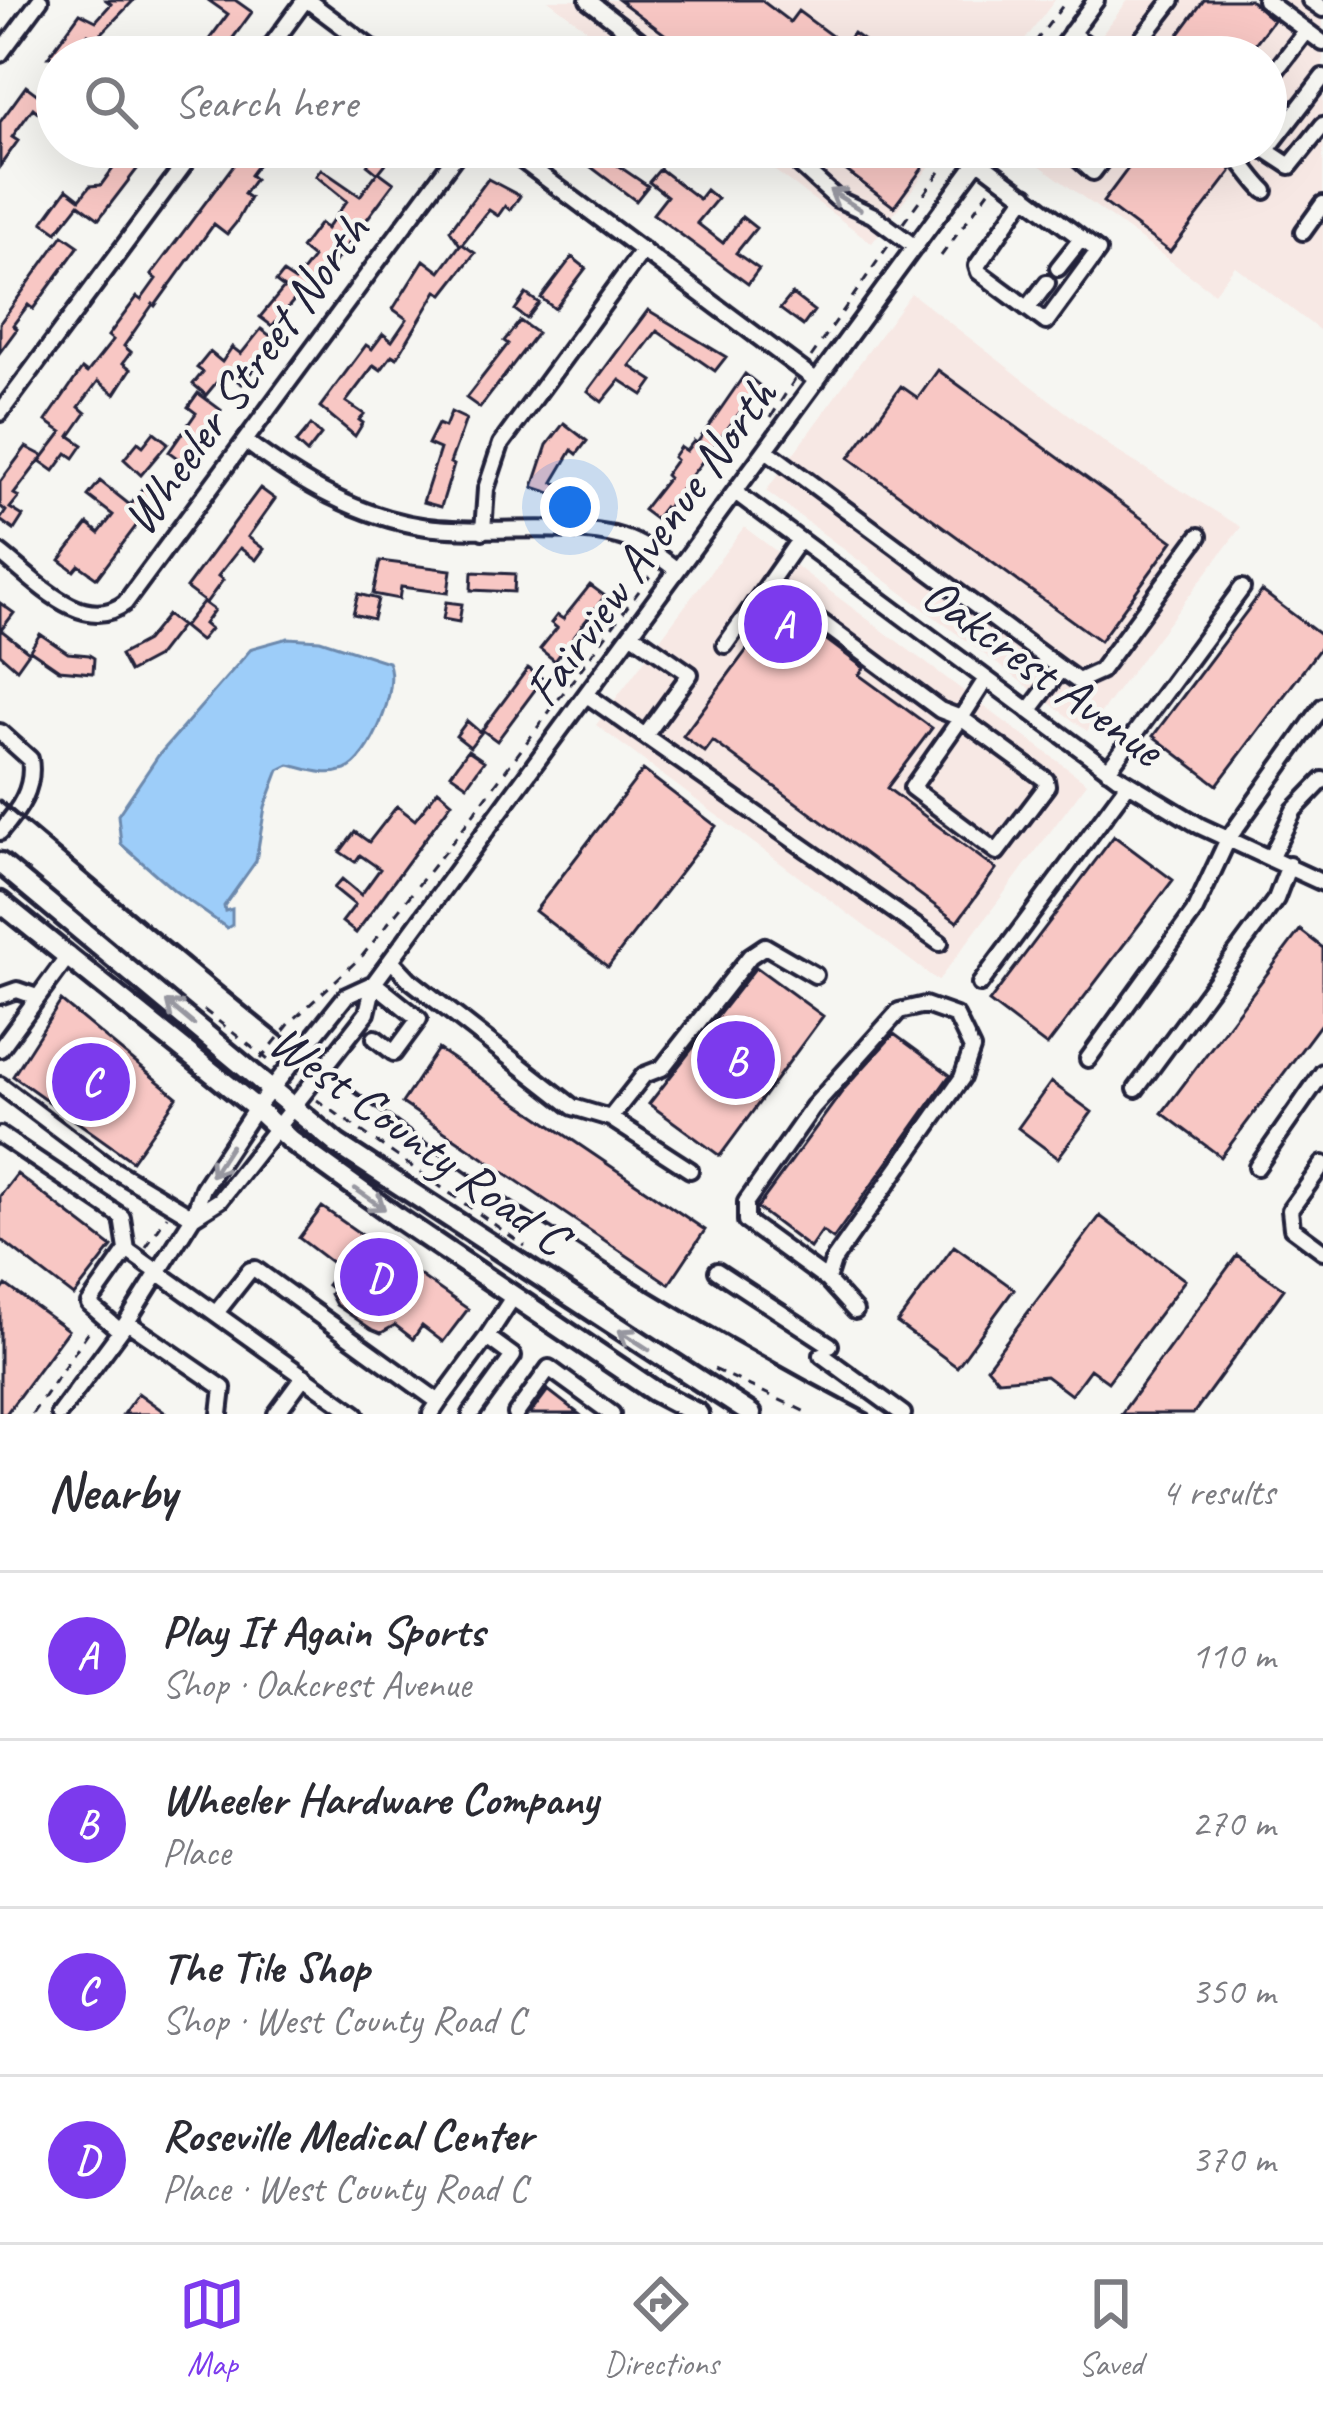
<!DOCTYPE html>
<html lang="en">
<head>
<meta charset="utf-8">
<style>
	:root { --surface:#fff; --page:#f7f7f7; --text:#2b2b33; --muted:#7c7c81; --line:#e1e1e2; --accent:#7c3aed }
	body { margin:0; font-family:Caveat,sans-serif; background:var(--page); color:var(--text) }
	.you { position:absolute; left:570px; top:507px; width:42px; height:42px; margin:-30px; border:9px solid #fff; border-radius:50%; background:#1a73e8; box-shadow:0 0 0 18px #1a73e833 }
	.badge { display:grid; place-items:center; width:78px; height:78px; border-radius:50%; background:var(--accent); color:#fff; font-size:39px; font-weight:700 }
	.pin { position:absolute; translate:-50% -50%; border:6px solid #fff; box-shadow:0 3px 12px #0006 }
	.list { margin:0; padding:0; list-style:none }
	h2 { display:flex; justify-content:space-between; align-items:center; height:156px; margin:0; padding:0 48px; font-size:51px }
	h2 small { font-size:39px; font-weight:400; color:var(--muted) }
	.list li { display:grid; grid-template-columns:78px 1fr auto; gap:36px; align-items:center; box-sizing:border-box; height:168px; padding:0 48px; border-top:3px solid var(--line) }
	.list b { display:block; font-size:45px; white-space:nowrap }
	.list p { margin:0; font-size:39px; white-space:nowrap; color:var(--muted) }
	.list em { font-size:39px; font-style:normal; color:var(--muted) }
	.icon { flex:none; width:66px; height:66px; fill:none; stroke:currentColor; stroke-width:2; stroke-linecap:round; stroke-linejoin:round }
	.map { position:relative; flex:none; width:1323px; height:1414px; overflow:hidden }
	.search { position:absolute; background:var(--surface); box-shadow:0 12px 48px #0002; left:36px; right:36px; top:36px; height:132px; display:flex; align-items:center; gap:30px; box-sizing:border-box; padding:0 42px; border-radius:66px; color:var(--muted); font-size:45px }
	.sheet { height:828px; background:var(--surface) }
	nav { display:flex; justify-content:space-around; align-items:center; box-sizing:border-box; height:168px; border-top:3px solid var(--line); background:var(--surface); font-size:33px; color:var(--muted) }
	nav a { display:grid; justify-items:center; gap:6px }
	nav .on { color:var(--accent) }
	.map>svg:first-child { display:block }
	.built { fill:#f7e8e4 }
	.water { fill:#9dcdf9; stroke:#6c89ad; stroke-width:3 }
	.building { fill:#f8c7c4; stroke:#22223b; stroke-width:3 }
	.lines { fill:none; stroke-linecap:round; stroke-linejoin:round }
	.minor-casing { stroke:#22223b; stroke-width:22 }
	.major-casing { stroke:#22223b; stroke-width:27 }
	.path { stroke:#22223b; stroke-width:3; stroke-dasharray:9 9; stroke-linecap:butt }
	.minor { stroke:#f6f6f2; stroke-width:14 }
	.major { stroke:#f6f6f2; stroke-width:18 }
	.rail { stroke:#22223b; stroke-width:4.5 }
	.oneway { stroke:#9797a0 }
	.labels { text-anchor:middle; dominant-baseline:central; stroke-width:9; stroke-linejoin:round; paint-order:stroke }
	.street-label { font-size:51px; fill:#22223b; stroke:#f6f6f2 }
</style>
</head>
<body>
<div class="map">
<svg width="1323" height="1414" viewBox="0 0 1323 1414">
	<rect width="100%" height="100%" fill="#f6f6f2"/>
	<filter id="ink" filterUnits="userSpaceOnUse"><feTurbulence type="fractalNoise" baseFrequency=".00833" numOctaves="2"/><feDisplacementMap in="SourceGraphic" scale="24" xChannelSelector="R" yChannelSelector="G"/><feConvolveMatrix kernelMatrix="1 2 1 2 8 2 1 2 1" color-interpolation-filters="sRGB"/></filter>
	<g filter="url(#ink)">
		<path class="built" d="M548,0H1055L1012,57H624Z
			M1128,0H1323V333L1235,266L1214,293L1016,148L1266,147V57H1085Z
			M743,147H944L872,243Z
			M911,293L1118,452L1241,527L1087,731L766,491Z
			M744,527L1087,783L938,981L596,725Z"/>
		<path class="water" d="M288,638L320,640L388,662C400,687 371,760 345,770C325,777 308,769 289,765L279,770L265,807L256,861L224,906L225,911L232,909V925L227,928L175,891L121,844L118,815L158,756L252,648Z"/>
		<path class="building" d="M106,0H134L96,39L88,34L71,57H48L80,13L96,21L111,4Z
			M208,0H235L252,12L219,57H196L228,14Z
			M619,0H761L790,22L798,11L844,45L853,33L886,57H695Z
			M1204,0H1250L1273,20L1245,57H1201L1176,38Z
			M57,78V109L47,102L39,113L33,108L12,137L18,141L0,166V122L26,86L42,98Z
			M119,147L140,151L131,163L138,168L99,219L79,204L57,232L43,222L67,189L80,199L90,186L101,185L120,159L114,154Z
			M247,147H271L250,175L255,179L244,194L250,198L236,223L227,234L214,224L155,306L153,304L124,346L131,352L123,363L131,369L115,394L98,381L79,407L86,413L70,436L83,445L74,458L67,453L54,471L40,461L62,432L46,421L82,369L87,373L113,340L108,336L137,297L141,300L156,279L151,275Z
			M815,147H938L894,207Z
			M1144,147H1214L1230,167L1231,172L1170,252L1103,202Z
			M376,154L387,162L379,172L394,183L305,302L297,297L272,326L260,317L284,288L276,282L283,273L295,281L313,258L301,248L320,223L326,229L347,201L316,176L321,169L360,196L377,173L367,165Z
			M601,154L648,186L636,201L591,167Z
			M660,169L699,199L706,190L717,199L697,223L723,243L742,217L756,228L736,253L759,269L748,284L653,214L667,196L649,182Z
			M488,179L520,196L510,210L505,206L498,216L489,210L462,244L475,253L443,294L437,291L397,358L392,355L381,370L374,365L346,402L364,414L359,420L363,423L355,436L320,407L366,345L372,349L383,334L392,341L407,319L393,309L424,260L440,272L460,245L450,230Z
			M63,235L79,246L33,309L28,305L13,325L17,329L0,352V323Z
			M572,257L586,268L555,309L541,298Z
			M526,294L539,303L527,319L515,310Z
			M792,294L814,311L803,326L780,309Z
			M648,310L726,357L715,371L657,331L630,366L653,381L643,395L620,380L602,402L588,391Z
			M520,321L537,333L480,408L466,398L508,344L504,341Z
			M261,329L276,340L242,384L225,372L206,395L193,384L203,372L197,368L210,352L222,362L232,347L241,354Z
			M938,370L1173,541L1100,641L849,458L901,386L918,398Z
			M745,374L760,386L666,509L664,507L655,519L643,510L668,478L665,475L676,460L673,457L680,447L686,451L694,441L697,443Z
			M198,393L221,410L184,463L169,452L196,413L188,407Z
			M451,412L466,419L450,463L454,465L441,507L423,502L440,449L428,444L438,424L445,427Z
			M564,423L587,441L577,454L572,450L553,482L580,491L573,508L558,502L560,496L533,487L547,445Z
			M311,425L321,435L307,453L296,443Z
			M154,432L168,443L141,475L124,459L138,442L143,446Z
			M26,447L43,456L14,494L19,497L10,508L23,516L14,530L0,520L6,511L0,506V482Z
			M150,478L164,489L97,578L79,565L74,571L60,560L88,524L99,533L113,515L88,496L100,481L130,505Z
			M260,488L275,499L248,537L264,549L256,560L240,548L218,576L223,580L206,603L186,588Z
			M380,561L451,570L448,593L401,587L399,599L373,594Z
			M472,572L515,574L514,592L471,590Z
			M590,585L605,596L555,661L540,649L557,628L551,623L557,615L563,619Z
			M1262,591L1323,637V644L1217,785L1153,736Z
			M358,594L378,599L373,619L353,614Z
			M203,602L214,610L204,624L210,629L200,641L183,627Z
			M446,602L462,604L459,622L443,619Z
			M0,603L14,613L1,630L29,652L17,669L0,654Z
			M780,605L864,668L859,675L932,728L887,788L996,869L957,922L713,741L705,752L683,736Z
			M167,615L181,626L157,657L129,672L120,655L146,641Z
			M40,634L68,653L89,655L94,658L93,673L59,670L30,650Z
			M528,668L543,679L497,741L482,730Z
			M467,721L481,733L470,747L456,736Z
			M468,750L484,761L467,785L451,774Z
			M643,770L716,826L608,967L535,911Z
			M438,790L452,802L356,933L342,922L355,905L334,888L342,879L361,895L380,869L360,855L355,862L340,852L355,832L369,842L397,806L415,820Z
			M1114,836L1173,880L1047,1046L989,1002Z
			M1300,930L1323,948V1021L1221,1157L1162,1113Z
			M756,967L823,1016L720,1156L649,1104Z
			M61,1001L177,1097L132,1161L13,1076Z
			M894,1034L950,1075L833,1239L822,1231L810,1248L757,1208L844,1089Z
			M438,1049L705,1230L669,1284L402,1103Z
			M1051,1082L1092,1112L1058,1158L1018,1128Z
			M17,1174L112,1247L74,1296L0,1239V1196Z
			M322,1207L468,1309L443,1342L422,1326L413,1339L395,1325L381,1333L371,1329L336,1305L330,1294L333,1290L327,1285L340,1269L299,1238Z
			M1100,1216L1185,1280L1108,1382L1090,1369L1071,1395L1046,1376L998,1380L987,1367Z
			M954,1246L1014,1289L957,1367L897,1323Z
			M1237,1255L1284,1289L1193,1414H1121Z
			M6,1285L68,1330L6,1414H0V1293Z
			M548,1390L579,1414H530Z
			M138,1393L167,1414H123Z"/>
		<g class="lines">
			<defs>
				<path id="minor" d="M307,0L383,57
					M588,0L661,57
					M1265,0L1323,43
					M1310,0L1323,9
					M1071,33L1103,57
					M1144,36L1173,57
					M0,54L40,0
					M263,57L305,0
					M1054,57L1096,0
					M1128,57L1172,0
					M1266,83L1306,31
					M504,147L817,381
					M780,147L837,199L872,215L915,247
					M1065,147L1093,172L1112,147
					M1225,147C1242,159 1250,177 1265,191
					M1261,147L1290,166L1323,125
					M1266,151L1323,77
					M979,161L1098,251L1046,322L979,272L977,266L1026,195
					M1303,232L1323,204
					M1058,268L1081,239
					M1028,308L1047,283
					M0,413L197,147
					M245,441C300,482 357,517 427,527C486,535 567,522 621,537C642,543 660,557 677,570
					M766,450L1061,669
					M735,492L1117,776L1200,826L1323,883
					M483,531L486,489L501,444L643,250
					M799,540L769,583L940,710L961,718L912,788L997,852L1047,786L1046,780L961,718L986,679
					M0,553C33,578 83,636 125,603L462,147
					M725,645L769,583
					M587,695L645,736L690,674L631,633
					M1029,711L1061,669L1078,681L1100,671L1199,536
					M0,732L30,759C35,788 19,810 0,832
					M645,736L940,943
					M1108,770L1242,588
					M1271,857L1294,810L1323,780
					M391,960L410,980L573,1107L610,1118L690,1170
					M374,983L419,1019L394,1053L375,1038
					M980,984L1128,784
					M0,996L17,990L37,997
					M0,1049L69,955
					M1088,1059L1194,912L1228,839L1323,706
					M0,1085L106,1165L193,1217
					M1136,1089L1276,899L1289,865
					M610,1118L644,1075L662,1068L750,956L765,946L815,975
					M0,1135L122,1217L127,1250L89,1304L120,1331
					M1323,1164L1290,1210L1292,1228L1323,1251
					M1257,1167L1323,1072
					M193,1217L220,1200L367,1013L374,983L988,147
					M127,1250L356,1414
					M717,1271L830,1345
					M827,1280L833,1261L962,1078L972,1049L956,1016L925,1005L899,1011L813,1107L746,1202V1221L827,1280L855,1311
					M216,1313L250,1270L255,1269L439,1402L431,1414
					M127,1322L223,1388L220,1414
					M822,1355L903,1414
					M439,1402L487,1337
					M59,1414L127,1322L193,1217L203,1188L256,1108L346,996L374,983
					M276,1414L304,1376
					M471,1414L513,1356L487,1337L513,1297
					M516,1414L549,1368L612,1414"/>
				<path id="major" d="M0,863L337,1144L751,1414
					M0,902L256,1108L291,1141L401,1220L654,1391L698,1414"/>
			</defs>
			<use href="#minor" class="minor-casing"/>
			<use href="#major" class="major-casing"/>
			<path class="path" d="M1024,57L1067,0
				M903,223L958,147
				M941,256L991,188
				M811,357L888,246
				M771,417L795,379
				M204,1010L272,1063
				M261,1059L290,1023L363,955L457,836L653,572
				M317,1100L525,1246
				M146,1247L167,1216
				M714,1369L810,1414
				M32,1414L93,1325"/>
			<use href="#minor" class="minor"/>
			<use href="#major" class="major"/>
			<path class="rail" d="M0,801C100,884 199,971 301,1051C479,1189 670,1310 869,1414"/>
		</g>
		<defs><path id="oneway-shaft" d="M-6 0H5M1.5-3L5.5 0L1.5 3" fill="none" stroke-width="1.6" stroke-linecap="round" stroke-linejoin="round" transform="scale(3)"/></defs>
		<g class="oneway">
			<use href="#oneway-shaft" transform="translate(845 200) rotate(-148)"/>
			<use href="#oneway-shaft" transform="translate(180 1013) rotate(-140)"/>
			<use href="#oneway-shaft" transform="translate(221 1161) rotate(123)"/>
			<use href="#oneway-shaft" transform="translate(370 1199) rotate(35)"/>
			<use href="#oneway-shaft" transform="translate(634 1340) rotate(-147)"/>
		</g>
	</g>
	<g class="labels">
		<g class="street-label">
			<text transform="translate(245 374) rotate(-54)">Wheeler Street North</text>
			<text transform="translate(650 542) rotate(-54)">Fairview Avenue North</text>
			<text transform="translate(1043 671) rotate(36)">Oakcrest Avenue</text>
			<text transform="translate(419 1139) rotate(36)">West County Road C</text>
		</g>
	</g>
</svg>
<div class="you"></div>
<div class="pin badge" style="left:783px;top:624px">A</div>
<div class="pin badge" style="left:736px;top:1060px">B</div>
<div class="pin badge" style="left:91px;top:1082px">C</div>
<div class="pin badge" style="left:379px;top:1277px">D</div>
<div class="search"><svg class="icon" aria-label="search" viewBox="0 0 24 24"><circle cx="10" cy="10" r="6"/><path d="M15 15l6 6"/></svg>Search here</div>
</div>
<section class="sheet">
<h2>Nearby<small>4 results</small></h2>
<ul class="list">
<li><span class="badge">A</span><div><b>Play It Again Sports</b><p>Shop · Oakcrest Avenue</p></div><em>110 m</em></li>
<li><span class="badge">B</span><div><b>Wheeler Hardware Company</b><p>Place</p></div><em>270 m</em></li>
<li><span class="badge">C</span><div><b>The Tile Shop</b><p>Shop · West County Road C</p></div><em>350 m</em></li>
<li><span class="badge">D</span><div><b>Roseville Medical Center</b><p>Place · West County Road C</p></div><em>370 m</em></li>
</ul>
</section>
<nav>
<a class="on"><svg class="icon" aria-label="map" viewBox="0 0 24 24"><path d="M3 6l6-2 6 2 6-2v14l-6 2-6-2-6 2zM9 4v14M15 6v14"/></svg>Map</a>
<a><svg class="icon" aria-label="directions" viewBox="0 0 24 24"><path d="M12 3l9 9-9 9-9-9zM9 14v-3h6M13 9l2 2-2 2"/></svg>Directions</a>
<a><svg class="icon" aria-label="saved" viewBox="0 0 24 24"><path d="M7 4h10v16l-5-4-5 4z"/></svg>Saved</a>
</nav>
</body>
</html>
